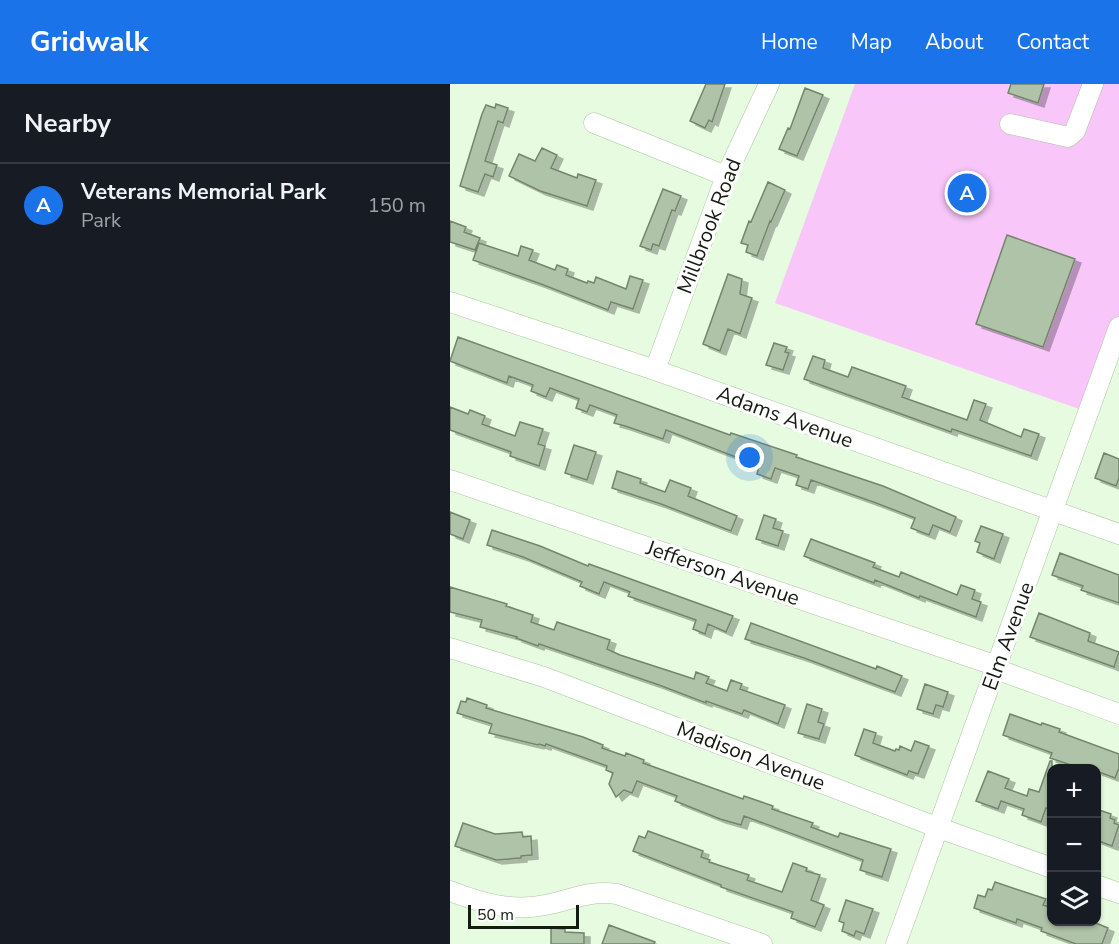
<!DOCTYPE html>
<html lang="en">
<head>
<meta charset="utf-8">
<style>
	:root { --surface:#171b24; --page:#20242c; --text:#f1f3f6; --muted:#9ea1a6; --line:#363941; --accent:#1a73e8 }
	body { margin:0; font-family:"Nunito Sans",sans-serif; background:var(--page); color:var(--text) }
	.controls { position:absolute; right:18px; bottom:18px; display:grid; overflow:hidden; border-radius:12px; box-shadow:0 2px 4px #0004 }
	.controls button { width:54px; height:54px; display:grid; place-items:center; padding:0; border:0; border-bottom:2px solid var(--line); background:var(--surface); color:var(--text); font:30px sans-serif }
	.scale { position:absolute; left:18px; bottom:15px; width:111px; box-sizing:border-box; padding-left:6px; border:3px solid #141b11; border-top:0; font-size:16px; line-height:21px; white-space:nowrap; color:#141b11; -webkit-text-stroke:4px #fff; paint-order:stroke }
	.you { position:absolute; left:300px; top:374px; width:21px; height:21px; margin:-15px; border:4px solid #fff; border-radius:50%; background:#1a73e8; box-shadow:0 0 0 9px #1a73e833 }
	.badge { display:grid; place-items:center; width:39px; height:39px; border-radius:50%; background:var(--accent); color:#fff; font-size:20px; font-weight:700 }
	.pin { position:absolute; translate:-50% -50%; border:3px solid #fff; box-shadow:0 2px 6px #0006 }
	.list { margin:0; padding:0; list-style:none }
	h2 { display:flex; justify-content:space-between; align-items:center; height:78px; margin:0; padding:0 24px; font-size:26px }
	h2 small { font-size:20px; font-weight:400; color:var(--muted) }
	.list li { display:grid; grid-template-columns:39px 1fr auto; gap:18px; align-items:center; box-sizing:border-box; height:84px; padding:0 24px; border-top:2px solid var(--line) }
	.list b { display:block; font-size:22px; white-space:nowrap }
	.list p { margin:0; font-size:20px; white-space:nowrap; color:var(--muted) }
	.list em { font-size:20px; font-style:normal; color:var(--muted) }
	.icon { flex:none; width:33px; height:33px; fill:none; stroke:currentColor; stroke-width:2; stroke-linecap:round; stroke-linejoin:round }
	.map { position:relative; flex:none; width:669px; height:860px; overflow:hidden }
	header { display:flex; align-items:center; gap:36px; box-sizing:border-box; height:84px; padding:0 30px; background:var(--accent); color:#fff }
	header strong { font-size:28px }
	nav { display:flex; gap:33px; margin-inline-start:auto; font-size:21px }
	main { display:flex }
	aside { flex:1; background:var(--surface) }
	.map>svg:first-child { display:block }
	.green { fill:#f8c6f9 }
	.building { fill:#afc3a8; stroke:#73866c; stroke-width:1.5; filter:url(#shadow) }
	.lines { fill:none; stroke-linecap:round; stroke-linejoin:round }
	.minor-casing { stroke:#afc2a7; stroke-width:21 }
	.minor { stroke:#fff; stroke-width:20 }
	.labels { text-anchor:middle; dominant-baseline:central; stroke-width:6; stroke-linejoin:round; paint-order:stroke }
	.street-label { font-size:21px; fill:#141b11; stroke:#fff }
</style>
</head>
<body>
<header>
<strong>Gridwalk</strong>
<nav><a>Home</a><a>Map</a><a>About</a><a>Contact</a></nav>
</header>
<main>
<aside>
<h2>Nearby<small></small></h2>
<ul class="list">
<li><span class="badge">A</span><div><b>Veterans Memorial Park</b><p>Park</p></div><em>150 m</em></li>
</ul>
</aside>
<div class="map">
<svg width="669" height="860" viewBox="0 0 669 860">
	<defs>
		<filter id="shadow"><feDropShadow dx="6" dy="4" stdDeviation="0" flood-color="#0004"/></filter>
	</defs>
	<rect width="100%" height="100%" fill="#e6fbdf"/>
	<path class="green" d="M405,0H669V239L638,328L325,219Z"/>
	<path class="building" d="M256,0H275L262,38L259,36L255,44L240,37Z
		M561,0H594L588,19L558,9Z
		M355,4L373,11L347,72L329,65L338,44L340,45Z
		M46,20L58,24L53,39L48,37L35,77L47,81L43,93L35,90L28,108L10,102L32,30L36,21L45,24Z
		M92,64L107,71L101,84L127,94L128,90L146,96L137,122L90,107L59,92L69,70L85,77Z
		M318,98L335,106L321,138L320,137L307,172L296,168L298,161L291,159L299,137L301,138Z
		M213,105L231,112L225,127L222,126L209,162L203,160L201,166L190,162Z
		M0,137L16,143L14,148L30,154L25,166L0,158Z
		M557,151L625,175L593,263L526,240Z
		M29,159L68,172L71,162L83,166L79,176L105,186L107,181L118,185L116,191L137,199L138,197L144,199L146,193L176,205L180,192L193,196L183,225L161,218L158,226L91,200L23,176Z
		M278,190L292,195L290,210L302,214L290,250L278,245L270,267L253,260Z
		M8,253L280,351L281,349L347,371L346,373L433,402L506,433L500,448L483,441L479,451L461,444L465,434L426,419L361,396L358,405L346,401L349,392L325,384L321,395L307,390L309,382L216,346L213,355L175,342L164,339L167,331L140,321L137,328L126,324L129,315L100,304L96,313L81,307L83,301L59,292L57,299L0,277Z
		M324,259L337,263L335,268L339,269L333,286L316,281Z
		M363,272L375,276L373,284L398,293L402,283L456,302L452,313L517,336L524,316L536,320L530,336L571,353L574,345L589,350L581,372L502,345L501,348L354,295Z
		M0,323L18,330L20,326L35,332L32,340L65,352L70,338L93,345L88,360L95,362L89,382L60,372L61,368L0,346Z
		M124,361L146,368L137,396L115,389Z
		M654,369L669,375V394L666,402L645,394Z
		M167,387L191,395L190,399L215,408L220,396L241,404L238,412L287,432L281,447L211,420L162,404Z
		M0,428L20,436L13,455L0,450Z
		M314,431L326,435L323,444L333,447L328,462L306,455Z
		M531,442L553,450L544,475L527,468L530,459L525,457Z
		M42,446L90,462L138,482L139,480L283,532L276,548L258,540L255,550L243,545L246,536L178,512L180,508L154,498L149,510L130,502L132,498L73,473L37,461Z
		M361,455L425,479L423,483L449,493L451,488L507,511L511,501L525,506L522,515L531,518L526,533L470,512L469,514L425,496L424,499L354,472Z
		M610,469L669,491V519L631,506L633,502L602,491Z
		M0,503L57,520L56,522L83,531L81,538L104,546L107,538L160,556L157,565L170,571L244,595L246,588L259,593L256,599L277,607L281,596L292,600L290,605L335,621L328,640L294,626L292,630L256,617V619L209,601L89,560L88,562L66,554L67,553L30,543L32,536L0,528Z
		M589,529L640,549L638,557L669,568L664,583L580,553Z
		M301,539L426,585L427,582L452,592L445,608L354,574L295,555Z
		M475,600L498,608L493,623L486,621L483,630L467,625Z
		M17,614L37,621L36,624L133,653L153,661L152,664L175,672L176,669L194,676L193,679L293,715L294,712L323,722L322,725L363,739L361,743L388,753L390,749L441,765L432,793L410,786L413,776L294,732L291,741L270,735L225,717L227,712L187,697L182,709L174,706L166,713L159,700L163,689L156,686L157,682L96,660L95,662L89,660L88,661L39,649L42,640L7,629L11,617L16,618Z
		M357,620L372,625L368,638L374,640L369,655L348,649Z
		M560,630L591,641L592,639L610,645L609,648L669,670V684L665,694L646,687V684H630L600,674L602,669L553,651Z
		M414,645L426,649L423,659L445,667L446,665L449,666L450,662L461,667L465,657L479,662L468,690L459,687L457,691L405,671Z
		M600,677H602V726L596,724L591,738L572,731L574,725L551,717L548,725L526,717L538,687L559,695L555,704L577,712L579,705L589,708Z
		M646,725L661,730L660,734L665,736L664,739L669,741L662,762L646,756Z
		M13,739L45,750L72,748L73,753L81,752L82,771L71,772V774L46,776L5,762Z
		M198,747L253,767L251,773L260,776L259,778L299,791L297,796L332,808L343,779L357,784L356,787L370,791L361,816L374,821L365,843L341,834L343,828L271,803V801L183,767L189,752L195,754Z
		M545,798L596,815L593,821L602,824V837H641L658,844L652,860H626L591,847L592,844L567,835L566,839L524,824L528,811L535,813L538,805L542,806Z
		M396,816L423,825L414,850L406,847L404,852L392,847L394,839L389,837Z
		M159,841L205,858L204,860H152Z
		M101,844L115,845V848L134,849V860H101Z"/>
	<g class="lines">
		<defs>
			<path id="minor" d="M144,39L276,92
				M560,40L618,53L625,47L643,0
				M0,218L205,286L669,450
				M205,286L276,92L319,0
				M0,396L547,582
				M0,564L94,593L489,744L602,784
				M546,585L669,630
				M646,801L669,809
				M0,807C31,819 61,828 95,821C123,816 137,806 167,810L312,860
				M446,860L669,243"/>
		</defs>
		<use href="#minor" class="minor-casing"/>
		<use href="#minor" class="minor"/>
	</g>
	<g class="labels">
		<g class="street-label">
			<text transform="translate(259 142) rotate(-69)">Millbrook Road</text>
			<text transform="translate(335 333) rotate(20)">Adams Avenue</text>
			<text transform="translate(273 489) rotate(19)">Jefferson Avenue</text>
			<text transform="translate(558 552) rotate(-70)">Elm Avenue</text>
			<text transform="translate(301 672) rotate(21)">Madison Avenue</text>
		</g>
	</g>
</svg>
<div class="controls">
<button>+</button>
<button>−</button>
<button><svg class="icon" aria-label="layers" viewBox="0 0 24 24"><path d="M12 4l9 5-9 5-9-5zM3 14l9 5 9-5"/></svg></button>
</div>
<div class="scale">50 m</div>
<div class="you"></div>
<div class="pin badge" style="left:517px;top:109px">A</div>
</div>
</main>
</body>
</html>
